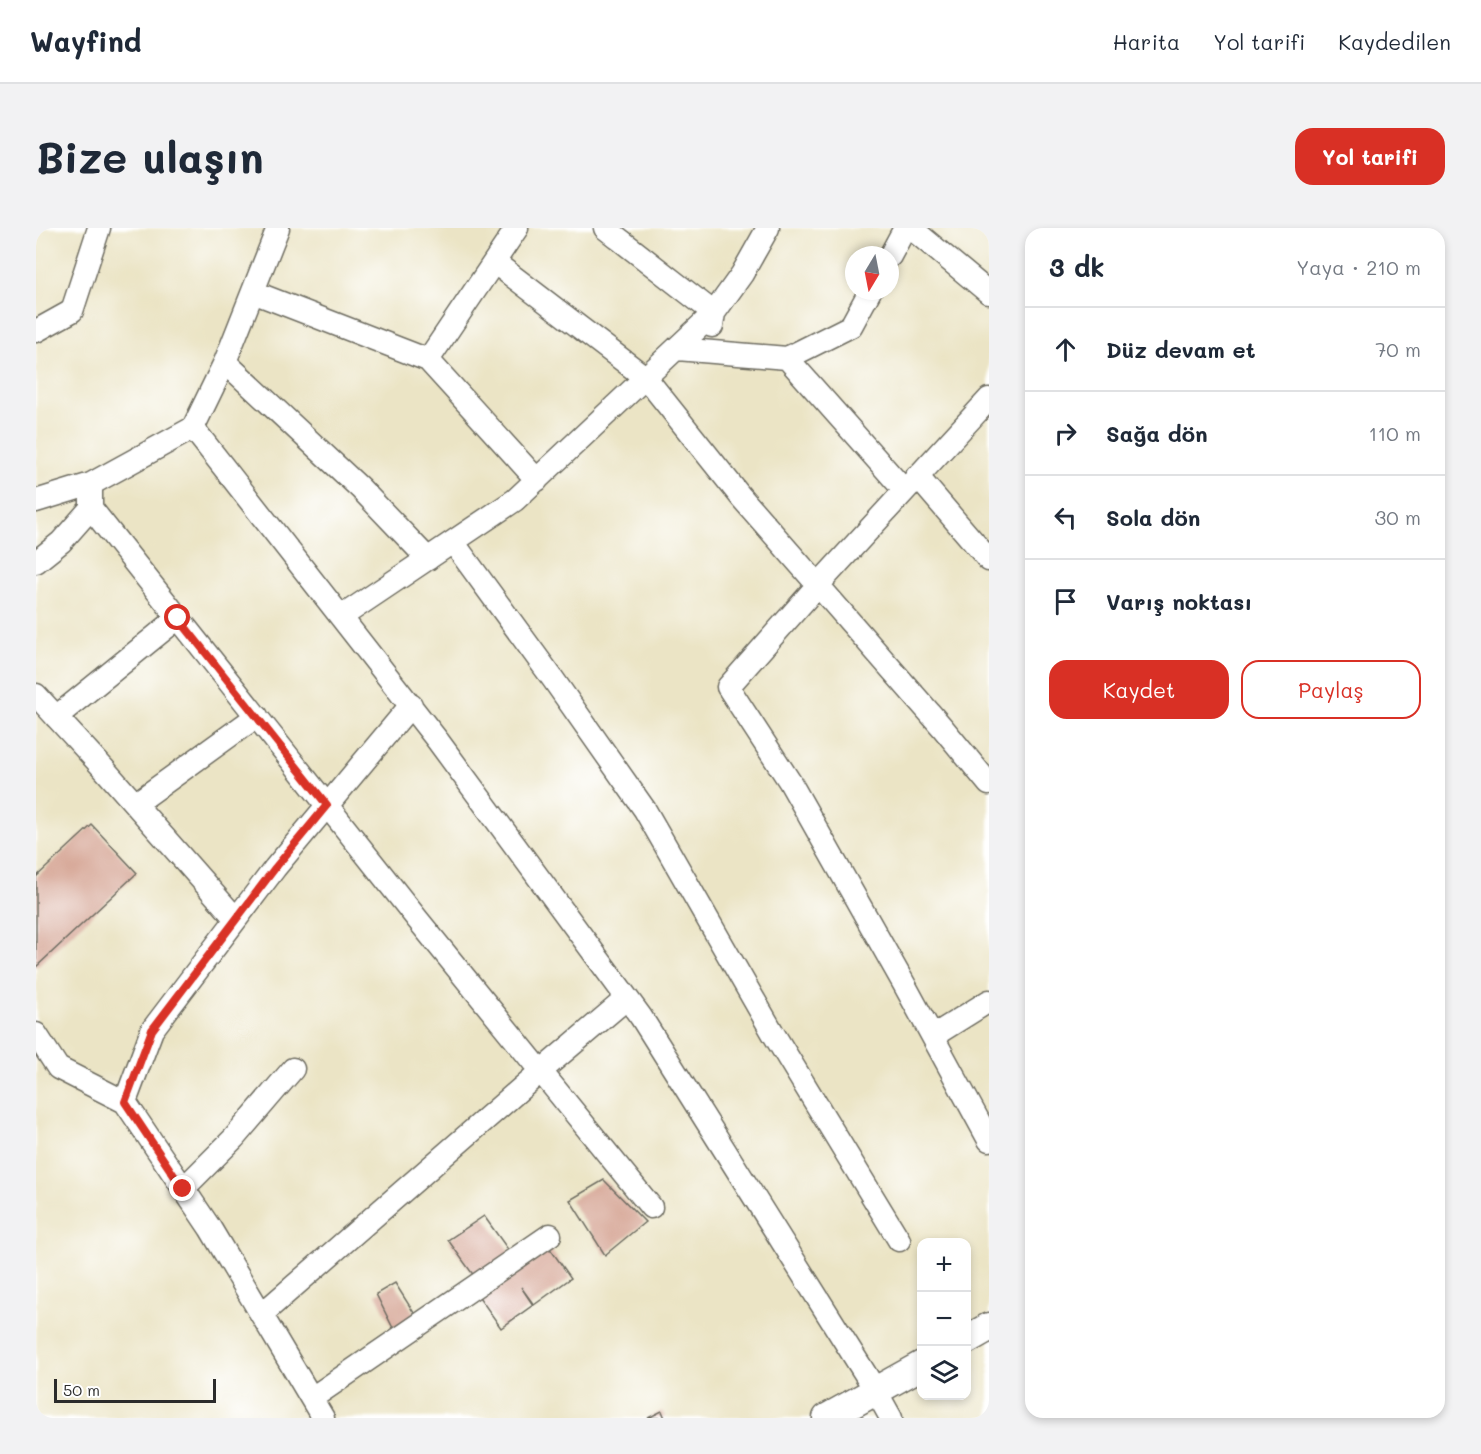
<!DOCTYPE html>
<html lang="tr">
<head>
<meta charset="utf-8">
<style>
	:root { --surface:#fff; --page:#f2f2f3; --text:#1f2937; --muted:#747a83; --line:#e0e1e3; --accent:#d93025 }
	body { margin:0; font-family:Mali,sans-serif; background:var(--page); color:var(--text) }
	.controls { position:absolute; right:18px; bottom:18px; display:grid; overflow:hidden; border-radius:12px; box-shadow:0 3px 9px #0003 }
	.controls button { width:54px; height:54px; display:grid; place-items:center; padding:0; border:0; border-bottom:2px solid var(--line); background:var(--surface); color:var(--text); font:30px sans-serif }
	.compass { position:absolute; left:809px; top:18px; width:54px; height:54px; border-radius:50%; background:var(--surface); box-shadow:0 3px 9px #0003; rotate:190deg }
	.scale { position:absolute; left:18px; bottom:15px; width:162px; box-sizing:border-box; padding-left:6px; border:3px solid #2b2b2b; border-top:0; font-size:16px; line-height:21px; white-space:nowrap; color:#2b2b2b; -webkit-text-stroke:4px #fff; paint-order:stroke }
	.stop { position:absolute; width:18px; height:18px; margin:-14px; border:4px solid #d93025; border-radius:50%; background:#fff }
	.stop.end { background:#d93025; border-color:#fff; box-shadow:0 2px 6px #0008 }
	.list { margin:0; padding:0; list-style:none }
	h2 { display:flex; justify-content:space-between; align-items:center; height:78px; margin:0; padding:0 24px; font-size:26px }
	h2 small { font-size:20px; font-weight:400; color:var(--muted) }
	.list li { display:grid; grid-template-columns:39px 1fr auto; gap:18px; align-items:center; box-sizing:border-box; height:84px; padding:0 24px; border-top:2px solid var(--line) }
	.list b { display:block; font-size:22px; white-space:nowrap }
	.list em { font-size:20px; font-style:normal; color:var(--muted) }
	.actions { display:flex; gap:12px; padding:18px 24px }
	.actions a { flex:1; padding:14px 0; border:2px solid var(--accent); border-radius:18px; text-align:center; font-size:21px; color:var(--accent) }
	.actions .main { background:var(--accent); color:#fff }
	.icon { flex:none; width:33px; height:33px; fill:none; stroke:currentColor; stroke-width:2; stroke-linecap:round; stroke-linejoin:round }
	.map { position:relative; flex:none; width:953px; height:1190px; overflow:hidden; border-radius:18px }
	header { display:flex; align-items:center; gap:36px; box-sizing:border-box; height:84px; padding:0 30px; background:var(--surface); border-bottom:2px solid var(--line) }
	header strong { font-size:28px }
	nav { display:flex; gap:33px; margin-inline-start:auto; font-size:21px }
	.intro { display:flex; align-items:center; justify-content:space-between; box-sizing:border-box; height:144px; padding:0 36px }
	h1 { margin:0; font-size:42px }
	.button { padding:15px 27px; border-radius:18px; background:var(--accent); color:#fff; font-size:21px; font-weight:700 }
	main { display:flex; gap:36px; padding:0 36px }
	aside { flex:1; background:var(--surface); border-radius:18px; box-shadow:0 3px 9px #0003 }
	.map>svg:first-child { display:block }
	.building { fill:#d6a695 }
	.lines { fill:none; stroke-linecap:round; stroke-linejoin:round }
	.minor-casing { stroke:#6e6c61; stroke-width:25 }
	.tertiary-casing { stroke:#6e6c61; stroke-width:31 }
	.minor { stroke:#fff; stroke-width:22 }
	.tertiary { stroke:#fff; stroke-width:28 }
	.route { stroke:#d93025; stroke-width:8 }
</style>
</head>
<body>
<header>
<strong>Wayfind</strong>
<nav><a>Harita</a><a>Yol tarifi</a><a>Kaydedilen</a></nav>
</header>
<div class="intro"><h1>Bize ulaşın</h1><a class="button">Yol tarifi</a></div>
<main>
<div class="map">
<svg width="953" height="1190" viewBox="0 0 953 1190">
	<rect width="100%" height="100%" fill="#fff"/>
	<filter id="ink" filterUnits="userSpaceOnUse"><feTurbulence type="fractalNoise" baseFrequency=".0167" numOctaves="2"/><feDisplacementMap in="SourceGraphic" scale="12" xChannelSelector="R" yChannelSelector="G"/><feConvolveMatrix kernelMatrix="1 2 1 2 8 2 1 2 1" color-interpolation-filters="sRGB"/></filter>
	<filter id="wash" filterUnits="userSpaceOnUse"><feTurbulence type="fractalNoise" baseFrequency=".008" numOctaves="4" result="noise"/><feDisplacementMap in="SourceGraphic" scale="24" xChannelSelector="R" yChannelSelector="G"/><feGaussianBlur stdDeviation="1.35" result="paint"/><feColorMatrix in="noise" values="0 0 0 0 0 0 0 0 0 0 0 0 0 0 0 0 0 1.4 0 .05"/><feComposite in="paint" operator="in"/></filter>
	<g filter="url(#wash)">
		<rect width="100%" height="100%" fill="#ebe4c5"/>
		<g id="blocks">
			<path class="building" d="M56,597L101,645L0,739V649Z
				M568,952L609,994L569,1027L534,972Z
				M448,988L476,1027L441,1052L412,1012Z
				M510,1015L535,1050L498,1077L485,1059L497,1077L465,1100L441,1066Z
				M359,1055L380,1088L360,1106L340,1066Z
				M626,1183L629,1190H612Z"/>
		</g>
	</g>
	<g filter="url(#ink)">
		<use href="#blocks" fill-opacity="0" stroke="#6e6c61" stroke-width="1.5"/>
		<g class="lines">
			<defs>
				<path id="minor" d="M875,0L953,65
					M854,28L869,0
					M458,34L610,150L705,269L906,499L953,556
					M217,64L392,132L501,252
					M676,98L678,85L706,46L732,0
					M0,103L36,83L63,0
					M641,121L751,130L815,98L834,63
					M751,130L868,262
					M392,132L481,0
					M189,134L324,260L392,331
					M953,171L782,357L692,459L754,554L868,756L953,912
					M157,200L402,513L605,789L840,1163L855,1190
					M881,248L953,332
					M55,256V280L382,692L615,979
					M0,273L55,256L157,200L189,134L242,0
					M417,314L517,451L609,582L737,805L863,1012
					M0,334L25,314L55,280
					M305,389L479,272L678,85L569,0
					M0,467L69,542L200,691
					M20,489L142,390
					M99,576L221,488
					M0,806L22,840L89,874L174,1000L287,1190
					M897,808L953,773
					M89,874L116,802L239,640L375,477
					M147,961L198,910L257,841
					M226,1086L505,843L591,770
					M276,1170L514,1007"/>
				<path id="tertiary" d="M930,1112L953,1099
					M791,1190L886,1137"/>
			</defs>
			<use href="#minor" class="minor-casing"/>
			<use href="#tertiary" class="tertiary-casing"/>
			<use href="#minor" class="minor"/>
			<use href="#tertiary" class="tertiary"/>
		</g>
	</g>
	<g class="lines" filter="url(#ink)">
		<path class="route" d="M142,390L291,577L239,640L116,802L89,874L147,961"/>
	</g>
</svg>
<div class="controls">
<button>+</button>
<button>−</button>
<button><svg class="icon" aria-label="layers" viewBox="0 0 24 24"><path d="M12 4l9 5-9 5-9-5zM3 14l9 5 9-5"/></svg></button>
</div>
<svg class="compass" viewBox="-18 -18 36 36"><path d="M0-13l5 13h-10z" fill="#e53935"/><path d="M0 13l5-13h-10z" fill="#747a83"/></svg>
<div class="scale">50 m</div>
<div class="stop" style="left:142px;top:390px"></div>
<div class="stop end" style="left:147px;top:961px"></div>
</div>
<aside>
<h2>3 dk<small>Yaya · 210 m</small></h2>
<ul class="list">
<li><svg class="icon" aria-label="ahead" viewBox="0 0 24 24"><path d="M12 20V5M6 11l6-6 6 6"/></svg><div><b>Düz devam et</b></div><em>70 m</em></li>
<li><svg class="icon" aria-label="right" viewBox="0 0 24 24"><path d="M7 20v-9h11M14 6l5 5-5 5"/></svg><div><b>Sağa dön</b></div><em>110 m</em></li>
<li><svg class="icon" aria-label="left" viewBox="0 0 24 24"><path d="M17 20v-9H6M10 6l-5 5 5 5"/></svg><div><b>Sola dön</b></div><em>30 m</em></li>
<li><svg class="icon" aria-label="arrive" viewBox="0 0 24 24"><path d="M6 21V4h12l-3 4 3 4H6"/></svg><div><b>Varış noktası</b></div></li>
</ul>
<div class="actions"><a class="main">Kaydet</a><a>Paylaş</a></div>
</aside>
</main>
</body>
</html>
